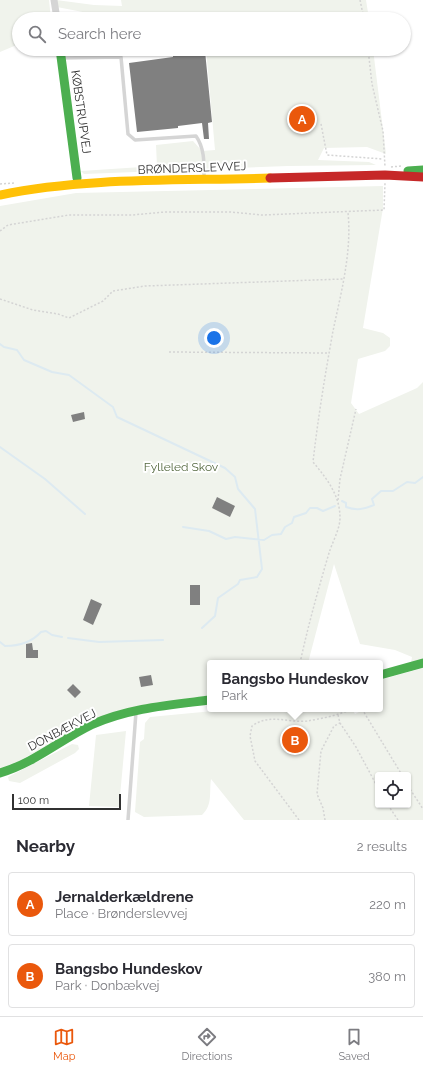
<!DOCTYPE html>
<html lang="en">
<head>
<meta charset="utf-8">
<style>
	:root { --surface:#fff; --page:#f2f2f3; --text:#2b2b33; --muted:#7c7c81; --line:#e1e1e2; --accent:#ea580c }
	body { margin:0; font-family:Raleway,sans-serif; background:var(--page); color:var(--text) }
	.controls { position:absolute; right:12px; bottom:12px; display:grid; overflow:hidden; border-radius:4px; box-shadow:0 1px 3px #0004 }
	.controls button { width:36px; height:36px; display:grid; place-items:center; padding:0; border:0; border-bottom:1px solid var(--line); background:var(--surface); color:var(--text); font:20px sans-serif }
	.scale { position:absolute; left:12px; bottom:10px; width:109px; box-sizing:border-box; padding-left:4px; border:2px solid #313131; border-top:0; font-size:11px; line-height:14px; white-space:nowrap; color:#313131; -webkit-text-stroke:3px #fff; paint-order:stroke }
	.you { position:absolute; left:214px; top:338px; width:14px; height:14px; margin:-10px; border:3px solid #fff; border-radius:50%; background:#1a73e8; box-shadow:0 0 0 6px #1a73e833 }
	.badge { display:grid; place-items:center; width:26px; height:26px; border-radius:50%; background:var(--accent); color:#fff; font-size:13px; font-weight:700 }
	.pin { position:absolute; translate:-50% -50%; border:2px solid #fff; box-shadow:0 1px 4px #0006 }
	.popup { position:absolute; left:207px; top:660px; width:176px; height:52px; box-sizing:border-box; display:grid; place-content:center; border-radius:4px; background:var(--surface); filter:drop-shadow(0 1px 3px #0005); font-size:13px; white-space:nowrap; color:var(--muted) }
	.popup b { font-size:15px; color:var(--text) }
	.popup::after { content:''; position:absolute; left:50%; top:100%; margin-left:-8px; border:8px solid transparent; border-top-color:var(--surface) }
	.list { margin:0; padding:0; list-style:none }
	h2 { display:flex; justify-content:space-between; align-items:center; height:52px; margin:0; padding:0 16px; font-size:17px }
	h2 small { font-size:13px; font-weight:400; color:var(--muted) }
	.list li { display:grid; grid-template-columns:26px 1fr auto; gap:12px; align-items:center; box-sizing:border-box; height:64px; margin:0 8px 8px; padding:0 8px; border:1px solid var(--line); border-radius:4px }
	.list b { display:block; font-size:15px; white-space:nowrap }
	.list p { margin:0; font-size:13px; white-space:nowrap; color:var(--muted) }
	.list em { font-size:13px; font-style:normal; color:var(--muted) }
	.icon { flex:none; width:22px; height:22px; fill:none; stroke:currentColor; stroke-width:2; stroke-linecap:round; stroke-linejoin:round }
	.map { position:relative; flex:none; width:423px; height:820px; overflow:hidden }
	.search { position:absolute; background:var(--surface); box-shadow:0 1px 3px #0004; left:12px; right:12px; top:12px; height:44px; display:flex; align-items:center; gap:10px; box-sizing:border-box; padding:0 14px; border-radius:22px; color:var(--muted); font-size:15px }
	.sheet { height:196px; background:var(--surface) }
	nav { display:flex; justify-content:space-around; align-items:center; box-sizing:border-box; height:56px; border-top:1px solid var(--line); background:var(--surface); font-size:11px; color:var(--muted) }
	nav a { display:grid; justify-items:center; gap:2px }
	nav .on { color:var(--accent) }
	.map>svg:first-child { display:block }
	.green { fill:#f0f3ec; fill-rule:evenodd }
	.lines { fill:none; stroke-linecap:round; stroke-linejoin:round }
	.stream { stroke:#ddeaf1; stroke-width:2 }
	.building { fill:#808080 }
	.path { stroke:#d4d4d4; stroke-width:1.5; stroke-dasharray:2 2; stroke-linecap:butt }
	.lane { stroke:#d5d5d5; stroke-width:3.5 }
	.street { stroke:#d5d5d5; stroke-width:7 }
	.fast { stroke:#4caf50; stroke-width:9 }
	.slow { stroke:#ffc107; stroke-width:9 }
	.jam { stroke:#c62828; stroke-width:9 }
	.labels { text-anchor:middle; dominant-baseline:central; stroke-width:4; stroke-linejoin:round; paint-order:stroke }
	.street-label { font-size:12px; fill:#313131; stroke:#fff }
	.park-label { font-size:12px; fill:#566a41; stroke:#fff }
</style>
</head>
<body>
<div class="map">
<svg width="423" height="820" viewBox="0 0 423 820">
	<rect width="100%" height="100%" fill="#fff"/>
	<path class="green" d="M0,0H49L51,19H19V44L0,52Z
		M56,0L94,5L122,6L121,0H366L369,19H137L126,15L93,14L57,7Z
		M206,49H373L386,154L367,147L324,148L318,160L369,162L376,165L288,166L84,174L81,171L157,166L156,145L193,141L202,151L215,150Z
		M383,186V208L363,328L383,333L390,338V346L385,351L358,359L351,403L359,414L417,388L423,382V659L411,663L412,657L395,650L360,644L334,564L308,663H210V696L86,724L17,762L0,768V206L76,193Z
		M423,668V820H244L211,779C209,792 213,805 202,815L144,817L135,812L140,742L144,739L145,723L150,717L213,711L214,709H352L355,714L365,709H380V680ZM378,775H408V805H378Z
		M126,731L119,807L89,806L96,735Z
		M72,744L78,745L79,749L75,753L20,783L9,781L8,777Z"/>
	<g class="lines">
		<path class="stream" d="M0,344L4,347L17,350L24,360L52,372L69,375L113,407L117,417L225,468L235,477L238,489L255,509L262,569L257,577L240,580L238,584L218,598L215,616L202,628
			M0,447L45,479L85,514
			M342,501L346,503V507C357,511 364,509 374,505L372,499L381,491H393L407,482L415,483L423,477
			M183,527L209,531L226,539L235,537L264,540L272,535L281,534L285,527L292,523L294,517L306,513L310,508H317L323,511L335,506
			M68,638L99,642L163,640
			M0,642L5,646C18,646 32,642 41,632L46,631L52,635L62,637"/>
	</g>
	<path class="building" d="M205,51L212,122L208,123L209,139H204L202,123L178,126V128L137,132L129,63L173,57V54Z
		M84,412L85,419L73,422L71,415Z
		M217,497L235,506L230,517L212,508Z
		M190,585H200V605H190Z
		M91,599L102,604L93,625L83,620Z
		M32,643L33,650H38V658H26V644Z
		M151,675L153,685L141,687L139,677Z
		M73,684L81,692L75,698L67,690Z"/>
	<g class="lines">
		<path class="path" d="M360,0L364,19
			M368,49L372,84L383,131L385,167
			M321,124L327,155L383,159
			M391,167L401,166
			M0,184L14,183
			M0,231L8,225L69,215H132L165,212H231L262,215L384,210L385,183
			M0,299L33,310L58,314L69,318L103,301L113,291L145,286L343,279
			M169,352L329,353
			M338,500L340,479L356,409
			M300,663C308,626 318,590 329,553C332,543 340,529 340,518C340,495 327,479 313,462C318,418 325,375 333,331C341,293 352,252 348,213
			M362,709L402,775
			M338,715L340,723L356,747L378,788
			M408,786L423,809
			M388,805L398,820
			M299,820L255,761L250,736L252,726C270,713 286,723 307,721C320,719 339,715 352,709
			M325,820L323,808L317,794L321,751L334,726L340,723"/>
		<path class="lane" d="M61,58L121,57L128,134L135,140L196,136C205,149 204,164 204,179
			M128,820L136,712"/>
		<path class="street" d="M54,0L57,19"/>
		<path class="fast" d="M60,49L77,178
			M408,171L423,170
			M380,675L423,663
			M0,773C34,763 60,740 91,725C129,708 170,705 210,700"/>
		<path class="slow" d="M0,195C85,177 184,181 270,178"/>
		<path class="jam" d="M270,178L385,175L423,177"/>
	</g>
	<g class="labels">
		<g class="street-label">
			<text transform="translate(81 112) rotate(82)">KØBSTRUPVEJ</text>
			<text transform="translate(192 168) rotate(-2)">BRØNDERSLEVVEJ</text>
			<text transform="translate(62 730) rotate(-28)">DONBÆKVEJ</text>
		</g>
		<g class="park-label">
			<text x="181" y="467">Fylleled Skov</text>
		</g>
	</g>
</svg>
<div class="controls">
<button><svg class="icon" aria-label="locate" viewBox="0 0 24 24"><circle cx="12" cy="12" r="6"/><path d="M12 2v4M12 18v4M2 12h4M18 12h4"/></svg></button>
</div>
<div class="scale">100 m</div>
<div class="you"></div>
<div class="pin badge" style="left:302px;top:119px">A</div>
<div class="pin badge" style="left:295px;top:740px">B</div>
<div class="popup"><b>Bangsbo Hundeskov</b>Park</div>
<div class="search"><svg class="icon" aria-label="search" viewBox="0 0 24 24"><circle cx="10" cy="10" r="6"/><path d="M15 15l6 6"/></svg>Search here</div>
</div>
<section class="sheet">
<h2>Nearby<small>2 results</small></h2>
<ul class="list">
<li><span class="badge">A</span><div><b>Jernalderkældrene</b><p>Place · Brønderslevvej</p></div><em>220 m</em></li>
<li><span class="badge">B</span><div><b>Bangsbo Hundeskov</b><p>Park · Donbækvej</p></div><em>380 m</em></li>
</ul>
</section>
<nav>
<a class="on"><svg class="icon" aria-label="map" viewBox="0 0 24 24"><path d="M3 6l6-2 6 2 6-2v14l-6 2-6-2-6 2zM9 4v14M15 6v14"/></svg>Map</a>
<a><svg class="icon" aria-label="directions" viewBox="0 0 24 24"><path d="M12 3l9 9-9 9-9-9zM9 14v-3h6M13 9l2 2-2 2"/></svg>Directions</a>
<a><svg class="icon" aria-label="saved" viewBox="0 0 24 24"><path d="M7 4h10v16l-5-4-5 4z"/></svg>Saved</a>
</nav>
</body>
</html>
